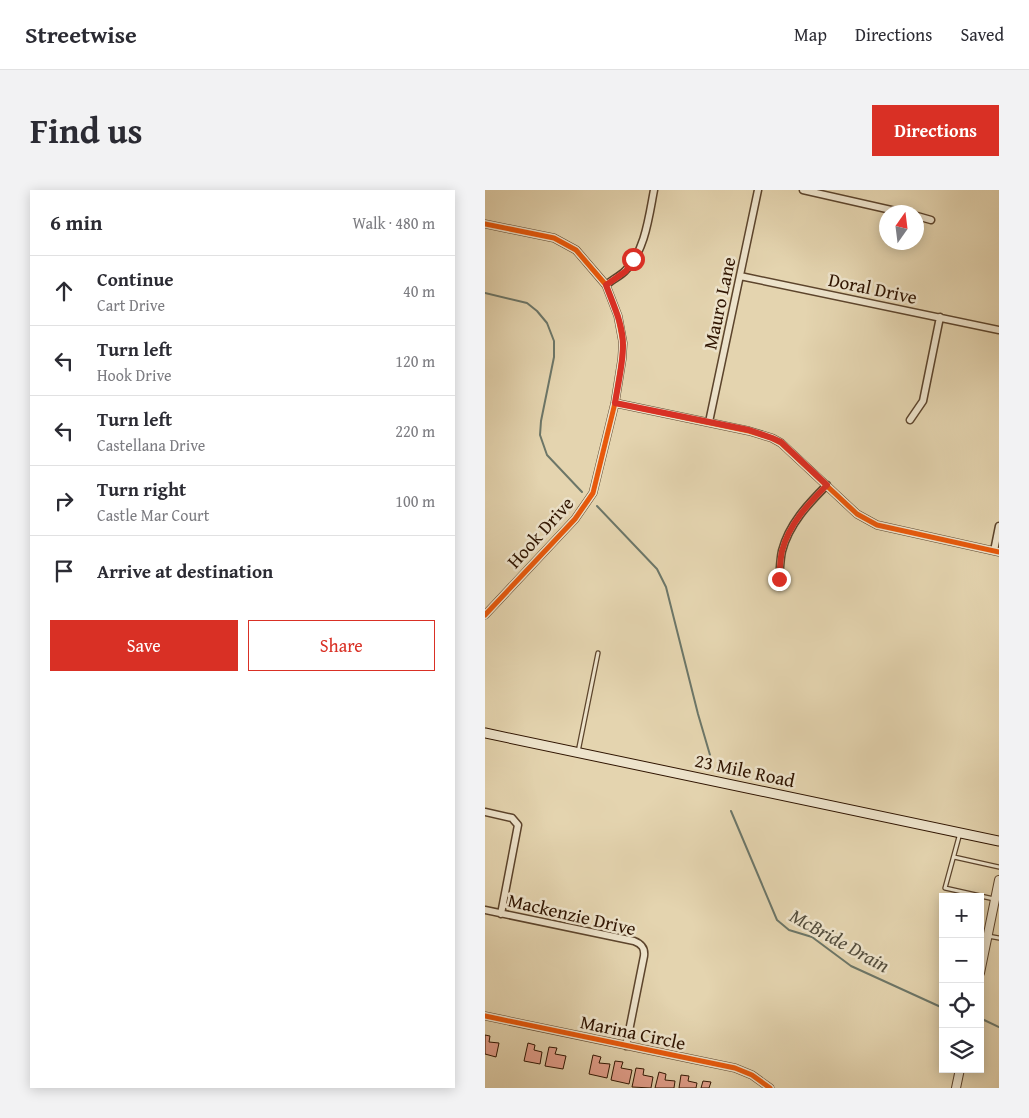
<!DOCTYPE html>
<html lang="en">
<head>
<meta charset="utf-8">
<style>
	:root { --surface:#fff; --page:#f2f2f3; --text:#2b2b33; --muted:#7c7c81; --line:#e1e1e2; --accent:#d93025 }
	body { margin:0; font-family:"Gentium Book Plus",serif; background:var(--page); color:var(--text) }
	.controls { position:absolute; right:15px; bottom:15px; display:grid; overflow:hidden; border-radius:0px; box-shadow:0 2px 12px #0003 }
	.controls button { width:45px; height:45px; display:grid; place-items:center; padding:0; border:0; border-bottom:1px solid var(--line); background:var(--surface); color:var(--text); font:25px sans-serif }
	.compass { position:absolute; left:394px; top:15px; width:45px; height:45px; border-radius:50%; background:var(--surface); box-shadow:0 2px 12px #0003; rotate:14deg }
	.stop { position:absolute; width:15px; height:15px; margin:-11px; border:4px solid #d93025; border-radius:50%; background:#fff }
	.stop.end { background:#d93025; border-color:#fff; box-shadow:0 1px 5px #0008 }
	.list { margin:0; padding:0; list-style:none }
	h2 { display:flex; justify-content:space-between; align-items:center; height:65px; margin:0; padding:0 20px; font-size:21px }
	h2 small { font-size:16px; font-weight:400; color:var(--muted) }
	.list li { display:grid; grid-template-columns:32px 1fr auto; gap:15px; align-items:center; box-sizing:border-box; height:70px; padding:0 20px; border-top:1px solid var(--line) }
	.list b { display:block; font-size:19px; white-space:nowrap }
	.list p { margin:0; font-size:16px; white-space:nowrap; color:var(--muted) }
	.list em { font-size:16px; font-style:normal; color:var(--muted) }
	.actions { display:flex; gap:10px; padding:15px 20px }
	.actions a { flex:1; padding:11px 0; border:1px solid var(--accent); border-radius:0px; text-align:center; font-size:18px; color:var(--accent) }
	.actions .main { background:var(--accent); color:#fff }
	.icon { flex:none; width:28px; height:28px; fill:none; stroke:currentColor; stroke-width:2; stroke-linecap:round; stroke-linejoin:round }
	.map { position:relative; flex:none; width:514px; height:898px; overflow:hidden; border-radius:0px }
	header { display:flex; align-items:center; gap:30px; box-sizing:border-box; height:70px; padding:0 25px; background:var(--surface); border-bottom:1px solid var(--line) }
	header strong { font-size:24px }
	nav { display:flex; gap:28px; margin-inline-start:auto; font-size:18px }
	.intro { display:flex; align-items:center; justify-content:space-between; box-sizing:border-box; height:120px; padding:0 30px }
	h1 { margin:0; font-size:35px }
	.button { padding:12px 22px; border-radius:0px; background:var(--accent); color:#fff; font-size:18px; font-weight:700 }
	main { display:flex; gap:30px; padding:0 30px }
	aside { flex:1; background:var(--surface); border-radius:0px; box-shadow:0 2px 12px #0003 }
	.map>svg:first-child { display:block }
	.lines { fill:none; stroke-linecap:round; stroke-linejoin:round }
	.stream { stroke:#6c7668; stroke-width:2 }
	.building { fill:#e5a08d; stroke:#2f1401 }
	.service-casing { stroke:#5c442c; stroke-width:5.5 }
	.minor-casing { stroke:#5c442c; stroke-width:9 }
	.tertiary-casing { stroke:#5c442c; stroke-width:10 }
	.secondary-casing { stroke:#2f1401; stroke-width:11 }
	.service { stroke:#ede3cb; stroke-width:3 }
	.minor { stroke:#ede3cb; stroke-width:6 }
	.tertiary { stroke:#ede3cb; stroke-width:8 }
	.secondary { stroke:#ede3cb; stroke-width:9 }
	.cycleway-casing { stroke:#ede3cb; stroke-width:8 }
	.cycleway { stroke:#e8590c; stroke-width:5 }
	.route { stroke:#d93025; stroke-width:6 }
	.labels { text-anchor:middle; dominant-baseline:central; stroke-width:5; stroke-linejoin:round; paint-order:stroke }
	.street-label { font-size:19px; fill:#2f1401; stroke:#ede3cb }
	.water-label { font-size:20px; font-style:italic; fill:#534d3d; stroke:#ede3cb }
</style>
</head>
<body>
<header>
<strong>Streetwise</strong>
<nav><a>Map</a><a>Directions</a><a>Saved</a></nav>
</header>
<div class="intro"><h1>Find us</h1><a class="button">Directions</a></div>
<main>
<aside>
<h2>6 min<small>Walk · 480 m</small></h2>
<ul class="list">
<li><svg class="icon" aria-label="ahead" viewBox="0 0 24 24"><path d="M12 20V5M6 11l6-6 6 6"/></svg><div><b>Continue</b><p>Cart Drive</p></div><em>40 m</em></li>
<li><svg class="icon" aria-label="left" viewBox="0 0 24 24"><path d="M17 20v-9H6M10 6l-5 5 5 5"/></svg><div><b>Turn left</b><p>Hook Drive</p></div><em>120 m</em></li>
<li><svg class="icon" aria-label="left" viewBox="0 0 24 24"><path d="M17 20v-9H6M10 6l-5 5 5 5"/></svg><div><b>Turn left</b><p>Castellana Drive</p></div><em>220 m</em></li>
<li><svg class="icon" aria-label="right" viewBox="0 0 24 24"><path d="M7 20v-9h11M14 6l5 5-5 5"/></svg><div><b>Turn right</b><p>Castle Mar Court</p></div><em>100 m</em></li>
<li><svg class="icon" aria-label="arrive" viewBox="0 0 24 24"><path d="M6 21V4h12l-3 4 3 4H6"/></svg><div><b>Arrive at destination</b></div></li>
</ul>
<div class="actions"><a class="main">Save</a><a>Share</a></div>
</aside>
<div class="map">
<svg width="514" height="898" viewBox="0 0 514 898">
	<rect width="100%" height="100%" fill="#e4d4af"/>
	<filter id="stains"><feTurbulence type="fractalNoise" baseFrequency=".004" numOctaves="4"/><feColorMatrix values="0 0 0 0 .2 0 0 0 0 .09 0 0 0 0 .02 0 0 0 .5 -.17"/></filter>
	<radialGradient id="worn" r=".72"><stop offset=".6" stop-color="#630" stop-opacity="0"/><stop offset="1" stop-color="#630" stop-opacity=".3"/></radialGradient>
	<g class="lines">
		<path class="stream" d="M0,103L42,113L52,121L62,133L69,151V167L56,231L55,245L62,265L97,302
			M112,316L172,379L181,397L213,524L225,565
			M246,621L292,730L304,740L327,747L366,776L458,818
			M497,829L514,837"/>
	</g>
	<path class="building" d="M0,845L5,846L4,852L14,853L11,867L0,864Z
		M43,853L50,855L49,860L57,862L55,874L39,871Z
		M64,857L72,858L70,864L81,866L78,879L60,876Z
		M108,865L116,867L114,873L125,874L122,888L104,884Z
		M130,871L138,872L136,878L147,880L144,894L126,890Z
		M151,878L159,879L158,885L168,887L166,898L147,897Z
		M174,882L181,884L180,890L190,891L189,898H170Z
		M196,885L204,886L203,891L212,893L211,898H194Z
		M218,891L226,892L224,898H216Z"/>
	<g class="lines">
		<defs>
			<path id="service" d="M93,562L113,463
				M475,643L460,698L509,709
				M469,667L514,677
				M503,746L514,748"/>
			<path id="minor" d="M318,0L415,22
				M432,26L446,30
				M0,34L69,48L91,60L121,95L133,126L138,153L137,169L130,213L108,303L90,329L0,425
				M255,86L514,140
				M121,95C127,90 135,86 140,81C160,62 164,26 169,0
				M130,213L264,241L287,248L296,253L372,324L392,335L514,362
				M425,230L438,211L455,127
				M224,232L273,0
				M509,361L514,336
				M294,389C295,380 295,370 297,361C304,334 323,314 342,295
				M0,622L27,628L33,635L16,724
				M0,720L149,751C157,754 160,758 159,766L141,856
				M0,826L250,878L267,885L285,898"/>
			<path id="tertiary" d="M495,783L514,690
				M471,898L475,879"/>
			<path id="secondary" d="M0,543L514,651"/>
		</defs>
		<use href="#service" class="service-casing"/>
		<use href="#minor" class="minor-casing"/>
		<use href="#tertiary" class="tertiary-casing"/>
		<use href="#secondary" class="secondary-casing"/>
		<use href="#service" class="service"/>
		<use href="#minor" class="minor"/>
		<use href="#tertiary" class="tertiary"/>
		<use href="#secondary" class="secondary"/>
		<defs>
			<path id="cycleway" d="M0,34L69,48L91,60L121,95L133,126L138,153L137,169L130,213L108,303L90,329L0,425
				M130,213L264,241L287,248L296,253L372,324L392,335L514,362
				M0,826L250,878L267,885L285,898"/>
		</defs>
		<use href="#cycleway" class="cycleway-casing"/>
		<use href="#cycleway" class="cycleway"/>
	</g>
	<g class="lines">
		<path class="route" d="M148,69L141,81L121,95C128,114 138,134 138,155C138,174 133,194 130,213L264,240L287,248L296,252L342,295C323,314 304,334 297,361C295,370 295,380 294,389"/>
	</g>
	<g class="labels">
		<g class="street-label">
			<text transform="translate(388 98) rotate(12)">Doral Drive</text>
			<text transform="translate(234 113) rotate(-78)">Mauro Lane</text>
			<text transform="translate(55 342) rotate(-48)">Hook Drive</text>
			<text transform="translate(260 580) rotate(12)">23 Mile Road</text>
			<text transform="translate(87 724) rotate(13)">Mackenzie Drive</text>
			<text transform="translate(148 842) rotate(12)">Marina Circle</text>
		</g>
		<g class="water-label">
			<text transform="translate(355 750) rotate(29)">McBride Drain</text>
		</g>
	</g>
	<rect width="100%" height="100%" filter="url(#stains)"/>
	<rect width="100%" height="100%" fill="url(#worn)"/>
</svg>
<div class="controls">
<button>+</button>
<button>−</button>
<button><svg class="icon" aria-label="locate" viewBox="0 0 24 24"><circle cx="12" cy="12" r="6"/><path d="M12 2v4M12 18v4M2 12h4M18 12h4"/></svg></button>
<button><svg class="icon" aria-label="layers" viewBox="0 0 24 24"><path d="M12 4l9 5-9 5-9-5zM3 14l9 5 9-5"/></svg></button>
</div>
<svg class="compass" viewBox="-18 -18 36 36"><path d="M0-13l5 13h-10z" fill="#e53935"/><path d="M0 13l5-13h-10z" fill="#7c7c81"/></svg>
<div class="stop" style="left:148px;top:69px"></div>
<div class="stop end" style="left:294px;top:389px"></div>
</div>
</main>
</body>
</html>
